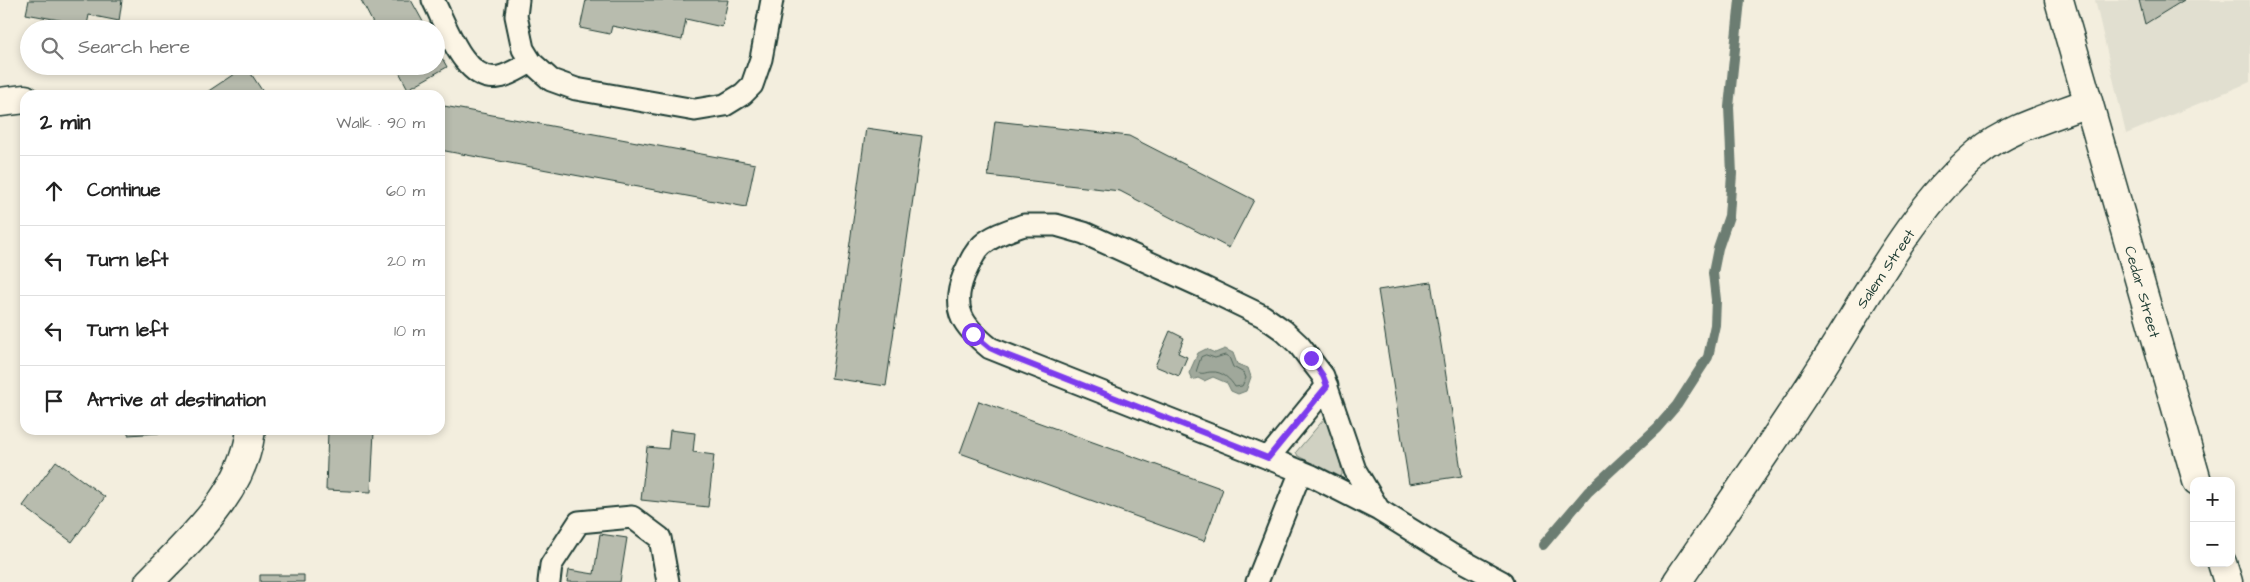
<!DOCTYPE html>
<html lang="en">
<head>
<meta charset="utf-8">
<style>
	:root { --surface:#fff; --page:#f6f6f6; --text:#222; --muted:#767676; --line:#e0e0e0 }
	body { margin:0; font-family:"Architects Daughter",sans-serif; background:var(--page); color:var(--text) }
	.controls { position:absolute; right:15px; bottom:15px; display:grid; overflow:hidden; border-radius:10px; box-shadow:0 2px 8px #0003 }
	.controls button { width:45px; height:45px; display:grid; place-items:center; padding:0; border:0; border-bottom:1px solid var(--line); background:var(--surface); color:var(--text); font:25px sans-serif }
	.stop { position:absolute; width:15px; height:15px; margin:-11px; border:4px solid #7c3aed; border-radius:50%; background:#fff }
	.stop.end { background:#7c3aed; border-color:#fff; box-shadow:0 1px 5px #0008 }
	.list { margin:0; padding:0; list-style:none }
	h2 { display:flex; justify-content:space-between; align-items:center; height:65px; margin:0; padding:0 20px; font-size:21px }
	h2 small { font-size:16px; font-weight:400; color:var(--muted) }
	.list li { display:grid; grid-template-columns:32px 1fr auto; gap:15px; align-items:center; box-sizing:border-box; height:70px; padding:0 20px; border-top:1px solid var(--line) }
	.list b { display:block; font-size:19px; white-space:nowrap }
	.list em { font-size:16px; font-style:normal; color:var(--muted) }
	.icon { flex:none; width:28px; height:28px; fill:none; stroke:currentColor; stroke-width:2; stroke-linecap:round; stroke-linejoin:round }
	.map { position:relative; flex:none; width:2250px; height:582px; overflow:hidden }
	.search { position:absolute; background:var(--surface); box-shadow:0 2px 8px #0003; left:20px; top:20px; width:425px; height:55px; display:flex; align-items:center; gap:12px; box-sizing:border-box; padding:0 18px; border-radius:28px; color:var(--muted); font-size:19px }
	.panel { position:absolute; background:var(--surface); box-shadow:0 2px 8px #0003; left:20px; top:90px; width:425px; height:345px; border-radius:15px }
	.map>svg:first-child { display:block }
	.built { fill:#e1dfd0 }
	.green { fill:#d0d1c2; stroke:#78877b }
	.water { fill:#a0a89b; stroke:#6c7d72 }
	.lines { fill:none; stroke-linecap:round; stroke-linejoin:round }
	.shore { stroke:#53685d; stroke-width:1 }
	.stream { stroke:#6c7d72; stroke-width:10 }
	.building { fill:#b8bcae; stroke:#1f3d34 }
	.lane-casing { stroke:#1f3d34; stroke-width:25 }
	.street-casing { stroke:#1f3d34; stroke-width:31 }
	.secondary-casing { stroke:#1f3d34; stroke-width:31 }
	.lane { stroke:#fcf5e5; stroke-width:21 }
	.street { stroke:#fcf5e5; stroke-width:28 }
	.secondary { stroke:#fcf5e5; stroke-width:28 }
	.route { stroke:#7c3aed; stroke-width:6 }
	.labels { text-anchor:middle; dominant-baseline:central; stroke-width:4; stroke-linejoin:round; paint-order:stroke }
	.street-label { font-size:15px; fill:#1f3d34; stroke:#fcf5e5 }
</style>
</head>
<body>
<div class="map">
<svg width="2250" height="582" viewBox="0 0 2250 582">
	<rect width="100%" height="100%" fill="#f3eede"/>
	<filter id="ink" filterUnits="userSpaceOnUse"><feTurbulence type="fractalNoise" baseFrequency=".02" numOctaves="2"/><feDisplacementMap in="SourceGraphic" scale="10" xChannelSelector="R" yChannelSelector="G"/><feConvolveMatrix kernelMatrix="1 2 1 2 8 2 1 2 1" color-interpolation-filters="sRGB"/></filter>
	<g filter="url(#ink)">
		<path class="built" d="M2095,0H2250V82L2126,134Z"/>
		<path class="green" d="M1325,418L1329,419C1331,429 1343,470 1342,475L1339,477L1298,456L1296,452Z"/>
		<path class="water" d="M1206,349L1215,353L1225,349L1233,353L1237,364L1248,368L1251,377L1246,391L1238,394L1231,391L1227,383L1213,377L1204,381L1198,378L1192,380L1189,373L1198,353Z"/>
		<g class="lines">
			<path class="shore" d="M1206,355L1215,358L1225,355L1229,357L1233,367L1244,373L1246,378L1242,386L1235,387C1231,380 1222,371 1212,372C1204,372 1205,375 1196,372L1201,357Z"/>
			<path class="stream" d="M1543,545L1588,492L1657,428L1677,405L1708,357L1715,325L1716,300L1713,273L1718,248L1729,216L1732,174L1729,107L1740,0"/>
		</g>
		<path class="building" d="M29,0H122L119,21L89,15L87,25L26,14Z
			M361,0H411L427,29H376Z
			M586,0H728L722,27L686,19L682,40L612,26L610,34L580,28Z
			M2139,0H2184L2145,24Z
			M436,47L447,67L408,89L396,66H436Z
			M246,66L265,95H205L204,94Z
			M444,106L755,164L746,207L440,150V126Z
			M995,121L1129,136L1254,200L1229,248L1120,191L988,176Z
			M866,128L922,136L886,386L831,378Z
			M1431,282L1462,476L1409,484L1378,290Z
			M1170,331L1184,338L1178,353L1187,357L1179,376L1155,366Z
			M979,401L1223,489L1204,541L960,453Z
			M128,430H176V432L128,435Z
			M328,430L374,431L371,492L326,490Z
			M670,430L695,433L693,452L714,455L708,507L641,500L647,447L668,449Z
			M56,461L105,497L72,542L23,506Z
			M600,534L627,538L620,582H567L569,570L594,574Z
			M260,575H304V582H260Z"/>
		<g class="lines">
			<defs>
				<path id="lane" d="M433,0C446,25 465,84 499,77C510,75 521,67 531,62
					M518,0L516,16L523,49L531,62L551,80L576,89L695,110L725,105L743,94L752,85L761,59L772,0
					M1024,225H1056L1084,233L1203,287L1263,316L1283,330L1299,345L1323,376L1355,470L1379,510L1312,476L1268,458L990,348C964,327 950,310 964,275C969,265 973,253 982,245C993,235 1010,230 1024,225Z
					M1268,458L1327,386
					M1379,510L1450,554L1502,582
					M549,582L551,565L579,522L632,517L660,538L668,582
					M1257,582L1301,471"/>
				<path id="street" d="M0,102L25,99
					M149,582C191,538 243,494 251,430"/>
				<path id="secondary" d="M2059,0L2197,481
					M2222,563L2228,582
					M1677,582C1727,508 1779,435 1827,359C1871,290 1914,207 1978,153C2008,128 2051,117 2087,103"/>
			</defs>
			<use href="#lane" class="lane-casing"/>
			<use href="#street" class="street-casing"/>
			<use href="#secondary" class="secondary-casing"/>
			<use href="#lane" class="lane"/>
			<use href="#street" class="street"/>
			<use href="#secondary" class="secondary"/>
		</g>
	</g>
	<g class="lines" filter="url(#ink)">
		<path class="route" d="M973,334L990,348L1001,353L1268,458L1327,386L1323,376L1311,358"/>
	</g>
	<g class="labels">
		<g class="street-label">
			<text transform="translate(1886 269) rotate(-56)">Salem Street</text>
			<text transform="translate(2142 292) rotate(74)">Cedar Street</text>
		</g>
	</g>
</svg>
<div class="controls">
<button>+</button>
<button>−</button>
</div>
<div class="stop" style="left:973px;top:334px"></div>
<div class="stop end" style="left:1311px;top:358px"></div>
<div class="search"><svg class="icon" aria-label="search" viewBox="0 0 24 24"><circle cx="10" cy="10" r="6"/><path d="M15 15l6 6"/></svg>Search here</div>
<section class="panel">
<h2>2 min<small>Walk · 90 m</small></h2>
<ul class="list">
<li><svg class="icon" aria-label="ahead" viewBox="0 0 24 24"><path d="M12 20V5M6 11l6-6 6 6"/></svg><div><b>Continue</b></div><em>60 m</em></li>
<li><svg class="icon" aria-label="left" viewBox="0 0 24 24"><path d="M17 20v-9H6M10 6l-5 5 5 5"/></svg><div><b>Turn left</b></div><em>20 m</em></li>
<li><svg class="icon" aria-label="left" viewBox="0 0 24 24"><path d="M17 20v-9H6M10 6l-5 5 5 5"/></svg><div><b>Turn left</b></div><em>10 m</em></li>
<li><svg class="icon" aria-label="arrive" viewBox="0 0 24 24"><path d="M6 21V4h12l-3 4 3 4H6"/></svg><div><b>Arrive at destination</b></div></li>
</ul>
</section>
</div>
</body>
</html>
